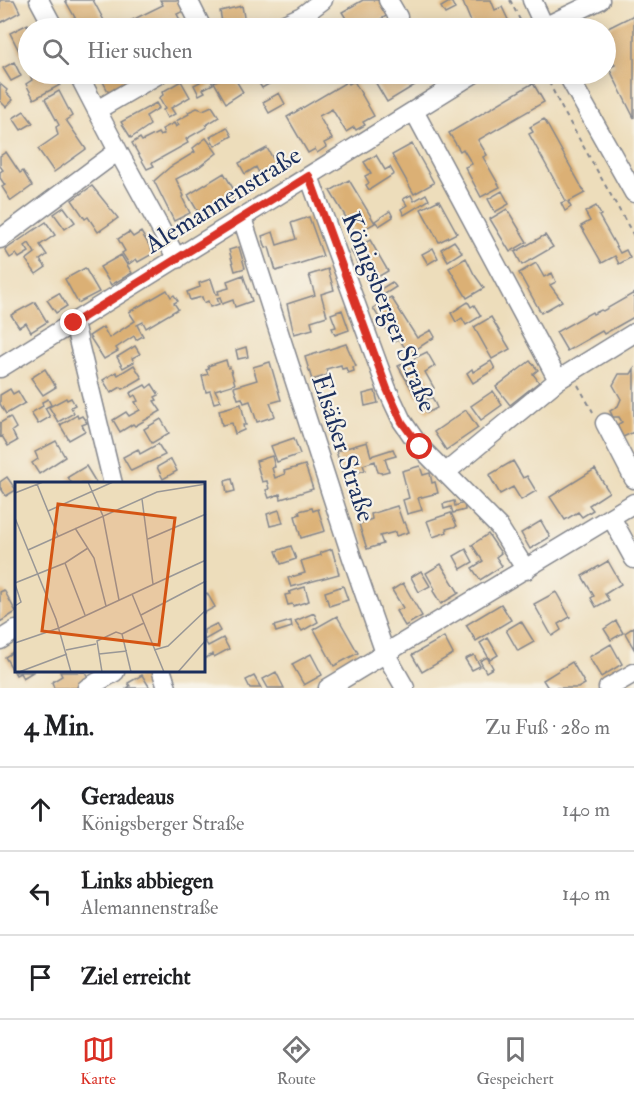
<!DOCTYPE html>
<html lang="de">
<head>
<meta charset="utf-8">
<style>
	:root { --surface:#fff; --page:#f2f2f2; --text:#202124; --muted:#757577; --line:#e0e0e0; --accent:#d93025 }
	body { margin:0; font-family:"IM FELL Double Pica",serif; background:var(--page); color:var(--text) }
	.stop { position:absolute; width:18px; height:18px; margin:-14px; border:4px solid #d93025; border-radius:50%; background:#fff }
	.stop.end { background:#d93025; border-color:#fff; box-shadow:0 2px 6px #0008 }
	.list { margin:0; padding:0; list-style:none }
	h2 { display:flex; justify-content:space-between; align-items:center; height:78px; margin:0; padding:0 24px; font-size:26px }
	h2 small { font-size:20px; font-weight:400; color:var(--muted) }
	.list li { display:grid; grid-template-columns:39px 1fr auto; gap:18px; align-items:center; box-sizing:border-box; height:84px; padding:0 24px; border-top:2px solid var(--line) }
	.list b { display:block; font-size:22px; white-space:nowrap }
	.list p { margin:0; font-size:20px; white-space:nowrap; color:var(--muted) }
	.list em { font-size:20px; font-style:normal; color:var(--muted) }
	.icon { flex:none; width:33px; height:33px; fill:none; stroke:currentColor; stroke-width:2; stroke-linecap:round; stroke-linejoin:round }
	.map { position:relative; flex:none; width:634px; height:688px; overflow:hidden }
	.search { position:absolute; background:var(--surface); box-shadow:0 3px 15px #0003; left:18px; right:18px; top:18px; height:66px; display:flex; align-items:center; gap:15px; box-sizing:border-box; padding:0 21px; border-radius:33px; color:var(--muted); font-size:22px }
	.sheet { height:330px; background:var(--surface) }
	nav { display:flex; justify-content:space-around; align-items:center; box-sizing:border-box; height:84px; border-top:2px solid var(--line); background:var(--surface); font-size:16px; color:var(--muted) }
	nav a { display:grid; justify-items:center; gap:3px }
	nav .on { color:var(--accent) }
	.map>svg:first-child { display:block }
	.building { fill:#dbb074 }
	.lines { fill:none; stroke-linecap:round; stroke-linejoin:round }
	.minor-casing { stroke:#84868c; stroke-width:21 }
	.path { stroke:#84868c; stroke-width:2; stroke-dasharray:4.5 4.5; stroke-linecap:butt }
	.minor { stroke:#fff; stroke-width:18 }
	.route { stroke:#d93025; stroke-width:8 }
	.labels { text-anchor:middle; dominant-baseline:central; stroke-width:4.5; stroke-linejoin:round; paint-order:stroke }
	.street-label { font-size:26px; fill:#1b2f5e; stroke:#f7f3e8 }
	.inset-road { fill:none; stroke:#999796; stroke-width:1.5 }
	.view { fill:#d45514; fill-opacity:0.15; stroke:#d45514; stroke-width:3 }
	.inset-edge { fill:none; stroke:#1b2f5e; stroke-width:3 }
</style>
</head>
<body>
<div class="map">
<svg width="634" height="688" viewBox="0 0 634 688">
	<rect width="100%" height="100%" fill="#f7f3e8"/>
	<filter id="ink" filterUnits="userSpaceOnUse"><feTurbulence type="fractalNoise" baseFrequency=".0167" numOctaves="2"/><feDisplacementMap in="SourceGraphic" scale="12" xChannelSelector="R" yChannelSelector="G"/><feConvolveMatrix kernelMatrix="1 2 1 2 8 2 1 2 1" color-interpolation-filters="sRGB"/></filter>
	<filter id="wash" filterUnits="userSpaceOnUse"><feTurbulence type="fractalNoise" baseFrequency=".008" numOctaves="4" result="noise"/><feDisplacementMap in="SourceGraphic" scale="24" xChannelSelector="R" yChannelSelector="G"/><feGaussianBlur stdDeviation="1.35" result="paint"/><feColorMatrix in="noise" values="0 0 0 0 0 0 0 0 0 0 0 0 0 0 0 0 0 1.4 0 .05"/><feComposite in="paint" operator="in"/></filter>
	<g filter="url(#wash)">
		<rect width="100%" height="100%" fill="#edddbb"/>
		<g id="blocks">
			<path class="building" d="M0,0H14L20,12L0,23Z
				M65,0H93L108,28H81Z
				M160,0H181L186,10L177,14L182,24L172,28H127L124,24L163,5Z
				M363,0H385L392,13L365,28H352L342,12Z
				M462,0H491L495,10L502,7L511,26L506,28L473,27Z
				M451,1L455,9L445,14L441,7Z
				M242,6L246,28H223L220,11Z
				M405,15L411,27L387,28L385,26Z
				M634,15V118L609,68L615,65L609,55L606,56V29Z
				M28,24L30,28H28V56L23,59L10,33Z
				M14,62L21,76L11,81L3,68Z
				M30,74H54L60,85L34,99L26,84L32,80Z
				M99,74H133L137,81L110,95Z
				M196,74H207L213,84L203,89L205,92L199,95L194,85L200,82L195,75Z
				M229,74H232L243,92L226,103L214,82Z
				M253,74H286L262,88Z
				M384,74H433L387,102L374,80Z
				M181,81L190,97L171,108L175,114L167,118L163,110L165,109L159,98L163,95L162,92Z
				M348,81L349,84L354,81L374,116L363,122L365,125L356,130L354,127L346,132L332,109L319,116L332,139L324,143L326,147L317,153L315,149L308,153L287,117Z
				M533,83L544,102L478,140L487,155L483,157L500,187L481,197L465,167L472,164L463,149L460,151L449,133Z
				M0,84L7,90L6,92L13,100L6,107L0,101Z
				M59,91L72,116L66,120L86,149L54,172L38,149L58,135L56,127L59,125L45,99Z
				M279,93L285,104L269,113L263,102Z
				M156,103L159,108L146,116L150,125L131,138L121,122Z
				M212,106L219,117L206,125L207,127L186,139L188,143L152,163L154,166L147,169L132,143L140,138L142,141L158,133L160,136L164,134L162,129L174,123L176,127L179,125L176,121L189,114L188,112L197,108L203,110Z
				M24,111L33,123L21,130L13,118Z
				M544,119L585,193L568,202L571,207L565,211L561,203L566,201L529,134L533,132L530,127Z
				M227,127L232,136L215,146L210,137Z
				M206,138L217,153L199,167L176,179L184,196L182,197L190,213L174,221L154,181L170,167L195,152L193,148Z
				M412,144L434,183L414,194L392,155Z
				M267,148L276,164L259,173L256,167L245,174L239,163Z
				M6,152L20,173L23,171L32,186L11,201L2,187L5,185L0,178V172L3,170L0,166V156Z
				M376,155L385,170L390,167L394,174L369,190L366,185L369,183L365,176L371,173L364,162Z
				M224,173L237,195L201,217L188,195Z
				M349,180L375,223L356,234L330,191Z
				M92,186L118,218L98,232L88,217L85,219L72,200Z
				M502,191L509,204L495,212L488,199Z
				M426,194L429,200L404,215L401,209L407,205L403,199L411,195L414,201Z
				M439,200L457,233L439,242L421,209Z
				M596,206L601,215L599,216L620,253L626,250L630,258L619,264L615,256L602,263L581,226L590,221L585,212Z
				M64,207L75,222L65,229L54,214Z
				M507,209L527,242L510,252L490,219Z
				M390,211L393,217L379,226L375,221Z
				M309,217L323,256L276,271L269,247L266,248L262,236L273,232L277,245L296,239L291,223Z
				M46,222L55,235L40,245L47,255L40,260L46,267L36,274L26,260L35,253L29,243L25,246L29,252L19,258L16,254L10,258L5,250Z
				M129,232L133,237L141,232L154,253L138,262L136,259L129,264L122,253L125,251L118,239Z
				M545,235L553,247L522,265L515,252Z
				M370,240L388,271L369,282L351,251Z
				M454,241L462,252L448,261L441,249Z
				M239,247L245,268L235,271L229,250Z
				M433,248L438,258L428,264L422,254Z
				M121,255L132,273L111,285L100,267Z
				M466,258L474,274L484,288L467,298L449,268Z
				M536,263L544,277L552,273L556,282L550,285L562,301L541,313L519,273Z
				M85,268L99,292L78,303L65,279Z
				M328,269L334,290L321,294L327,316L311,321L313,329L294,334L287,304L315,295L309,275Z
				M243,275L252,301L235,307L233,300L222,304L220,297L217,298L219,304L210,307L208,301L204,303L202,297L190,300L187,292L200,287L199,283L211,279L216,294H219L218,291L229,288L227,281Z
				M392,282L396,287L377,299L374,293Z
				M167,290L171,297L174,295L178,301L174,303L178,309L146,328L143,322L137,325L143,336L136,340L134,336L116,348L118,351L104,359L89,336L103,327L109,338L135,321L129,312Z
				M59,293L67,306L56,313L47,300Z
				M634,293V317L604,334L602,331L567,351L556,332L592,312L593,314L601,310L603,311Z
				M391,297L417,338L431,330L435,337L409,354L399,339L394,342L373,308Z
				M35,302L47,322L31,332L26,323L19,327L11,315Z
				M468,302L471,307L474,305L481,316L466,325L462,318L456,322L451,313Z
				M342,310L349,330L335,335L332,328L336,327L331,314Z
				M491,317L510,349L492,359L474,327Z
				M346,344L356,366L353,367L354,371L348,373L346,368L342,369L341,365L326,369L328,375L312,380L305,357Z
				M135,346L140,354L132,358L134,362L123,368L117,357Z
				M246,347L248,357L238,359L236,350Z
				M427,352L435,366L425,372L434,388L417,398L398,366Z
				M226,360L228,368L230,367L235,384L215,390L221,401L214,403L210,391L206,392L202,376L208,374L206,370L209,369L208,366Z
				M491,361L495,369L473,383L467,373L472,369L473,372Z
				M530,361L538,370L533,374L539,382L510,405L496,387Z
				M270,362L281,400L270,403L275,416L257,422L250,401L244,403L242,398L238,399L234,387L257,380L253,367Z
				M134,365L142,378L123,389L121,387L111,393L103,380L116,372L118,375Z
				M45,369L56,387L43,395L31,378Z
				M634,369V432L623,437L617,425L622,422L619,417H613L610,411L618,406L621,399L613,385L619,374H631Z
				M152,384L159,395L155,397L157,400L154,401L161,411L135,426L133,424L120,432L113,420L126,412L129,416L140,410L135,402L138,401L135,395L132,397L130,393L145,385L147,388Z
				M10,389L13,394L18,391L25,403L6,414L0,404V395Z
				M375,391L378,403L365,406L363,394Z
				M493,391L502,405L481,420L471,406Z
				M432,397L437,408L427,413L420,403Z
				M66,398L67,400L71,398L75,405L71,407L74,413L58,422L49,407Z
				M48,399L51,405L45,408L50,417L38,424L31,413L43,406L42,402Z
				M241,404L246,425H243L244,430L235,434L232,423L222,425L219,410Z
				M466,410L478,428L446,450L434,432Z
				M77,415L78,418L82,416L87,423L82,425L85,431L69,440L60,425Z
				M10,417L16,428L12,431L17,441L8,446L2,436L0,437V423Z
				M161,419L169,433L152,443L144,429Z
				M294,438L300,454L277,462L271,446Z
				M56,441L65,457L39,474L32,463L38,459L35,452Z
				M367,442L371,456L393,449L396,456L385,459L389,471L381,473L378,472L375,461L363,465L365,470L344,477L336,451Z
				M158,444L165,455L131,471L123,457L138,449L140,454Z
				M272,456L275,467L272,468L275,478L285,474L284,471L305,465L313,489L281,499L280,494L269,498L266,490L269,489L267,481L262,482L256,461Z
				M171,459L177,471L163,479L157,467Z
				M513,461L523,478L527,476L536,491L521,500L513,487L500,494L489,475Z
				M86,466L97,484H72L68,477Z
				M420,466L423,475L430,473L432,483L435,482L438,493L418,498L422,510L407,514L403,500L409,498L402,471Z
				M595,469L609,492L589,505L593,510L582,517L578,512L565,520L550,497Z
				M7,477L16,490L6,496L0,487V482Z
				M232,479L235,491L227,493L225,481Z
				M454,501L455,506L464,503L465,510L453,513L451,507L444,509L443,504Z
				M397,506L403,523L405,522L409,532L396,536L395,532L380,536L383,544L367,549L359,524L372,519L371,514Z
				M312,508L313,511L318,509L325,531L301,538L295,516L300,514L299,511Z
				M279,510L283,523L270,526L267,514Z
				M451,513L457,526L446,529L447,532L433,537L427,521Z
				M541,521L550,537L530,549L521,533Z
				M488,534L501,553L496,557L502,566L480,580L472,568L483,561L472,545Z
				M291,546L296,559L281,564L276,551Z
				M332,549L339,574L291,587L288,578L305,573L301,561L321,555L320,553Z
				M466,549L473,562L461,569L454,556Z
				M608,561L621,584L605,594L609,600L596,607L591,598L594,596L582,576Z
				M441,564L459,593L441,604L433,591L435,589L426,573Z
				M421,571L430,586L419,592L411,577Z
				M403,583L422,616L405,626L396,611L403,608L392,590Z
				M343,586L348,600L329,606L325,592Z
				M305,587L309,601L293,606L292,604L288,605L285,595L290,594L289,592Z
				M4,590L16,612L0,622V592Z
				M556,592L570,617L558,624L561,630L552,636L534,604Z
				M207,593L215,607L204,613V595Z
				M501,604L511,620L476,641L466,625Z
				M314,613L318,622L302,631L295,621Z
				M337,616L358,653L334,666L314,629Z
				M291,621L292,627L276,632L274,626Z
				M521,621L534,642L518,651L506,630Z
				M616,621L623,633L611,640L604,629Z
				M216,624L220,631L204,640L208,646L223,638L229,649L214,657L213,654L204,659V630Z
				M634,627V649L625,633Z
				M444,637L453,654L422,672L412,655Z
				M488,638L498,655L490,660L480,643Z
				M611,644L622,664L601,677L589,657Z
				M16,650V672H33L23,678L20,673L16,675L5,657Z
				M311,654L322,675L304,685L292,664Z
				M474,655L480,666L472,670L465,659Z
				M487,657L493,668L486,672L480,661Z
				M572,662L585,684L578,688H548L543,680Z
				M60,672H85L90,680L76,688H54L52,682L62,676Z
				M276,672L284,688H268L263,679Z
				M142,675L150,688H127L130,686L128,683Z
				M254,676L261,688H250L246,680Z"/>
		</g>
	</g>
	<g filter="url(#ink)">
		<use href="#blocks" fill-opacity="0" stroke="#84868c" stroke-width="1.5"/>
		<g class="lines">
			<defs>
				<path id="minor" d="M39,0L54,28
					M188,0L202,28
					M388,0L398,17
					M532,0L545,28
					M276,28L302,16L323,0
					M542,28L600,0
					M78,74L118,151L177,259
					M567,74L634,193
					M97,110L159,74
					M414,111L558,380
					M309,176L387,389L402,421L420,447L499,527L526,570
					M242,218L352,558L385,653L405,688
					M0,239L118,151
					M74,323L113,484
					M0,368L473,74
					M605,423L634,479
					M445,473L558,380L634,333
					M611,517L634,559
					M0,640L16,630
					M162,672L167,688
					M87,688L115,672
					M328,688L634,503
					M608,688L634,673"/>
			</defs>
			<use href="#minor" class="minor-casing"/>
			<path class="path" d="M510,0L524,28
				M545,74L560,105L634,236
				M578,385L593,412"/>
			<use href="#minor" class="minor"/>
		</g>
	</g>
	<g class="lines" filter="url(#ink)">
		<path class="route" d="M74,323L309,176L387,389L402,422L420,447"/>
	</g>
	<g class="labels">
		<g class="street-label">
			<text transform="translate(223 200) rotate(-32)">Alemannenstraße</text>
			<text transform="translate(389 312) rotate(68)">Königsberger Straße</text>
			<text transform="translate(343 448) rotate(72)">Elsäßer Straße</text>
		</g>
	</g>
	<g transform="translate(15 482)">
		<rect width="190" height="190" fill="#edddbb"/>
		<path class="inset-road" d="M73,0L88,34L104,118M22,2L43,54M0,11L28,0M127,17L138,102M33,29L98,0M0,36L41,137L56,190M60,46L79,76L91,124M133,57L191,32M13,68L142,10L191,2M50,81L70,133M0,101L50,81L73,66M0,102L6,120L0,124M117,112L149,190M126,133L191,99M107,152L129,141M0,161L44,146L191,78M51,168L81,162M139,168L153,164L191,128M84,172L112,169M4,190L52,172M87,190L82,159L101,150L107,152L116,190M163,190L191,158"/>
		<path class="view" d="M43,22L160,36L144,163L27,149Z"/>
		<rect width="190" height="190" class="inset-edge"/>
	</g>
</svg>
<div class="stop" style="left:420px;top:447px"></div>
<div class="stop end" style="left:74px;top:323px"></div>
<div class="search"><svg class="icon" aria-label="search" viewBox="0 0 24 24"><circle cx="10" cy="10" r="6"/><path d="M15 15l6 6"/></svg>Hier suchen</div>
</div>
<section class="sheet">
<h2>4 Min.<small>Zu Fuß · 280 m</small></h2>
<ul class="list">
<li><svg class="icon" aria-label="ahead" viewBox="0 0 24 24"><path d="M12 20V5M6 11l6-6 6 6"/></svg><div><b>Geradeaus</b><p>Königsberger Straße</p></div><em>140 m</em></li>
<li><svg class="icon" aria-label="left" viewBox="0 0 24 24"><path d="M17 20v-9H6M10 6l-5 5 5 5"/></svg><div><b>Links abbiegen</b><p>Alemannenstraße</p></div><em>140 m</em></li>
<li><svg class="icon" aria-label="arrive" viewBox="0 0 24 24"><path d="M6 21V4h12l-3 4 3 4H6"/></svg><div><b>Ziel erreicht</b></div></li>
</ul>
</section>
<nav>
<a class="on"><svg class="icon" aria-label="map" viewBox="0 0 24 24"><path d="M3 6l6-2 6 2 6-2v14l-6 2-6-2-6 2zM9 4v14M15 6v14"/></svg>Karte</a>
<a><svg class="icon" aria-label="directions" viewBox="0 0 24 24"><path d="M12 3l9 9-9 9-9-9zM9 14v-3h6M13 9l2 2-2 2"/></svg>Route</a>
<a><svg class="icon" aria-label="saved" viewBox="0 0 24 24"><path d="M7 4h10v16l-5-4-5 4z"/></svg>Gespeichert</a>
</nav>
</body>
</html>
